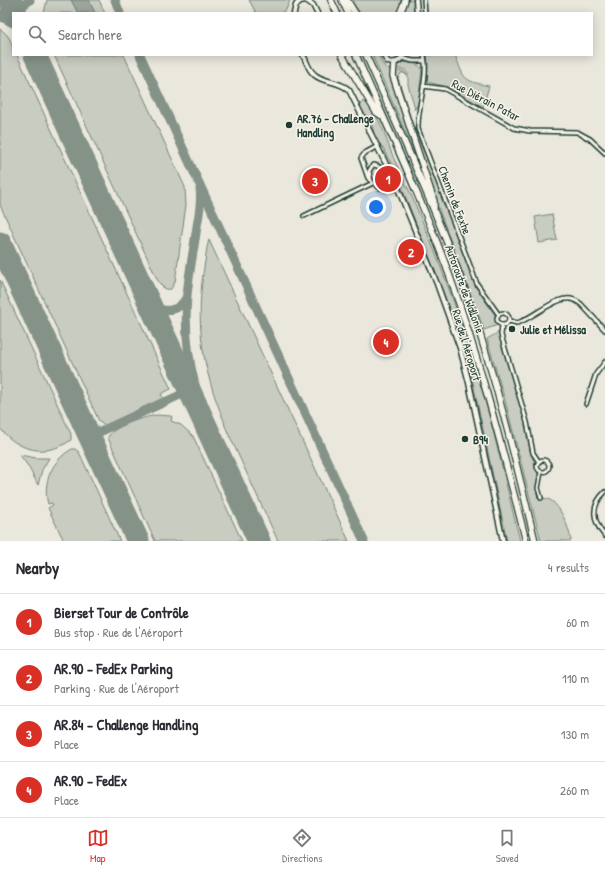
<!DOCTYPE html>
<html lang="en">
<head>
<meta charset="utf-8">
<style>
	:root { --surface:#fff; --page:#f7f7f7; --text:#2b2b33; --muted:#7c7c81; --line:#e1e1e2; --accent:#d93025 }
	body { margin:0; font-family:"Patrick Hand",sans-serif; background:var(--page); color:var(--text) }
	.you { position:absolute; left:376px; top:207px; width:14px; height:14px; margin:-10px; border:3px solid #fff; border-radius:50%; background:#1a73e8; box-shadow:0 0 0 6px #1a73e833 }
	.badge { display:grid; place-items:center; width:26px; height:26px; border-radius:50%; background:var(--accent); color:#fff; font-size:13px; font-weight:700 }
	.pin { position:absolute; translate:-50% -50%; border:2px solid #fff; box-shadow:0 1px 4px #0006 }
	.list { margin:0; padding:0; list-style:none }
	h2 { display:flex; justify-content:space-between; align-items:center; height:52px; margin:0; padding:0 16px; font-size:17px }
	h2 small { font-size:13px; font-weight:400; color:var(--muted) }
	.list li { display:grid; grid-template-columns:26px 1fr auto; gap:12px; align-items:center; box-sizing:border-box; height:56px; padding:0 16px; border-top:1px solid var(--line) }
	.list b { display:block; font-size:15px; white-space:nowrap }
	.list p { margin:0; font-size:13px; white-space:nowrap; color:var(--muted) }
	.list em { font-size:13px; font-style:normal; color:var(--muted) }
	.icon { flex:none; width:22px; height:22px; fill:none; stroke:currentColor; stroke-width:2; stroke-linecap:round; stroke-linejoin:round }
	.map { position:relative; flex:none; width:605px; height:541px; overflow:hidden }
	.search { position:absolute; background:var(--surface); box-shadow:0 2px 10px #0003; left:12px; right:12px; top:12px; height:44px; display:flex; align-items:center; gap:10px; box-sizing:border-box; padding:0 14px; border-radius:0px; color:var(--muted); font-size:15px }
	.sheet { height:276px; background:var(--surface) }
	nav { display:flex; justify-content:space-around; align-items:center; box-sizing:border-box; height:56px; border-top:1px solid var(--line); background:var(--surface); font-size:11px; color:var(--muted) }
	nav a { display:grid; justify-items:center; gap:2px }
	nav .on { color:var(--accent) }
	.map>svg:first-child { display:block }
	.green { fill:#c8ccc1; stroke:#74847a }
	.water { fill:#9ca69c; stroke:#6a7c72 }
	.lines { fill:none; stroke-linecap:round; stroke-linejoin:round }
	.taxiway { stroke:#849288; stroke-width:9 }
	.runway { stroke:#849288; stroke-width:23 }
	.street-casing { stroke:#1f3d34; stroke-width:6 }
	.secondary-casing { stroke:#1f3d34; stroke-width:7 }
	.highway-casing { stroke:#1f3d34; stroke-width:8 }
	.street { stroke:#f7f3e8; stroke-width:3 }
	.secondary { stroke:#f7f3e8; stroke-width:4 }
	.highway { stroke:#f7f3e8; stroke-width:5.5 }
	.poi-dot { fill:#1f3d34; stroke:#f7f3e8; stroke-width:1.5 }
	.labels { text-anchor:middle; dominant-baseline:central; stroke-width:3; stroke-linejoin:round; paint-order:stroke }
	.street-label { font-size:12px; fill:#1f3d34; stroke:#f7f3e8 }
	.poi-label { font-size:12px; font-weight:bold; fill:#1f3d34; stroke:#f7f3e8; text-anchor:start }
</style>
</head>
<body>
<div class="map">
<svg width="605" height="541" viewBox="0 0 605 541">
	<rect width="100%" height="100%" fill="#eae8dd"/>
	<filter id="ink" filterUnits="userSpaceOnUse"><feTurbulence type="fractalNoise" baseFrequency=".025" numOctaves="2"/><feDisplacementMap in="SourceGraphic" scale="8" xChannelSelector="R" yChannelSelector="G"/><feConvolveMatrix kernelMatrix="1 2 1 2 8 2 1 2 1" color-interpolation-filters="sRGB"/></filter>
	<g filter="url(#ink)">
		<path class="green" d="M47,0H99L105,13H44Z
			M249,0H290L286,10L280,13H256Z
			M351,0H403L398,13H360Z
			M406,0H414L415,13H402Z
			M0,29C10,35 13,44 13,55H17L171,389L161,394L163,398L105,425L99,421L0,205Z
			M54,55H124L185,187L186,205L175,282L171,289C164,291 160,284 157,279Z
			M372,55H378L384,66L390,70L420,166Z
			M427,55H455C465,80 462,80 489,86L483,107L448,87L427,82L428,64Z
			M404,62C410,63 419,63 422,69L418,104L415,109H413L415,108L408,85V74L405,70L395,68L398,64Z
			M395,71C400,71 405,70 407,76L404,73H401L398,78L413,125L441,193L475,286L495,315L498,325L484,330L435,199L402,99Z
			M363,101C380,111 387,144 395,161C400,173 407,185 412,197C437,254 459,313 477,373C494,428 506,485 520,541H507L473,383L459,333L404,193L390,163H391L385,153L384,149L375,138L372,125L360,107Z
			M552,214L557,240L539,243L535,217Z
			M209,240L349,541H278L225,426L224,421C202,368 195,324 204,267C206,258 206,248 209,240Z
			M0,280L71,434V440C46,458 17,451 0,428Z
			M499,332L504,353L525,421L530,450L534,462L535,466L539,476L537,488L538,498C541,498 545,498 548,499C560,503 570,530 571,541H541L506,404L487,339Z
			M157,415L171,416L172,417L171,421L181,425L193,436L242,541H155L108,438C110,427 147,416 157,415Z
			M72,449H75L79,452L120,541H64L48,508L53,505L52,503L48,504C42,483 52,460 72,449Z
			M20,455L36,458H49L42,470L38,485L28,466Z"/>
		<path class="water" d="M71,0H89L95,13H78Z"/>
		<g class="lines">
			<path class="taxiway" d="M115,0L120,13
				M0,14L15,11L30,0
				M0,16L13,23
				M140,55L364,541
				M200,189C202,201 199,214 197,226C194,249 189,272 187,296C182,361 200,408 225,467
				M146,294C148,298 150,302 153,305C165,315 181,310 187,296
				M89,437L180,395L189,387L192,377"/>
			<path class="runway" d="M10,0L16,13
				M35,55L259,541
				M0,243L138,541"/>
			<defs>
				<path id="street" d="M424,0L425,13
					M424,55C429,79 417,105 418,129L477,284L499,315
					M401,58L413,61H425
					M423,86L445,89L514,128L530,131L577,132L590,139L605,153
					M373,165C384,165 393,184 380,188L371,181L369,171Z
					M304,216L373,183L368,178L361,158L365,153L378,146
					M497 319a6 6 0 1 1 12 0a6 6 0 1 1-12 0Z
					M509,321L517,323L520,322C532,317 555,299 566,299C572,298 577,301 581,304L605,330
					M502,325L501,335L527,422L533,453L539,462
					M586,404L596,374L605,362
					M537 466a6 6 0 1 1 12 0a6 6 0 1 1-12 0Z
					M605,492C590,506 593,522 605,536
					M541,498L538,488L541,472"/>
				<path id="secondary" d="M416,0L417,13
					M294,13L296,5L300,1L306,0L313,5L317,13
					M303,55C306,60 308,68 312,72C320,83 339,80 349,90L397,186L437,284L460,348L469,383L503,541
					M383,55L388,62C395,64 400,62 403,55"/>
				<path id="highway" d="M331,0L337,13
					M342,0L348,13
					M347,0L355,13
					M400,13L403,6L405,0
					M342,55L376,112L382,116
					M356,55C388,128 423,202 450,277C481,364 503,452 526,541
					M366,55C403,139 442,223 472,310C498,386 516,463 535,541
					M394,63L393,76L434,201V208"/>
			</defs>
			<use href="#street" class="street-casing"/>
			<use href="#secondary" class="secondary-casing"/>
			<use href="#highway" class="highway-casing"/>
			<use href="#street" class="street"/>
			<use href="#secondary" class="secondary"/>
			<use href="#highway" class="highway"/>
		</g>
	</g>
	<g class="poi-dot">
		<circle cx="289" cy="125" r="4"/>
		<circle cx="512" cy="329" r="4"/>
		<circle cx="465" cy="439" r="4"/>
	</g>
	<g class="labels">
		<g class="street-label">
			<text transform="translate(486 100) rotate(28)">Rue Diérain Patar</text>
			<text transform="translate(455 200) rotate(69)">Chemin de Fexhe</text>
			<text transform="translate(465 289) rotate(70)">Autoroute de Wallonie</text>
			<text transform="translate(467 345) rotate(73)">Rue de l'Aéroport</text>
		</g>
		<g class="poi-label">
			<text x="297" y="118">AR.76 - Challenge<tspan x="297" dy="14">Handling</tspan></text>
			<text x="520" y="329">Julie et Mélissa</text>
			<text x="473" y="439">B94</text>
		</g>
	</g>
</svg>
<div class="you"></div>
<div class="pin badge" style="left:388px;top:179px">1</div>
<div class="pin badge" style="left:411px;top:252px">2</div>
<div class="pin badge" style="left:315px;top:181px">3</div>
<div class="pin badge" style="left:386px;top:342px">4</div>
<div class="search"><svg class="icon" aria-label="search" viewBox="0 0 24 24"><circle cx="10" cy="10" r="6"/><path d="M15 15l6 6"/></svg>Search here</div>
</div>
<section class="sheet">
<h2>Nearby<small>4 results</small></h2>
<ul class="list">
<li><span class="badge">1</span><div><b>Bierset Tour de Contrôle</b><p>Bus stop · Rue de l'Aéroport</p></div><em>60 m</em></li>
<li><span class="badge">2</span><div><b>AR.90 - FedEx Parking</b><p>Parking · Rue de l'Aéroport</p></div><em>110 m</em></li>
<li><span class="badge">3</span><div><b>AR.84 - Challenge Handling</b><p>Place</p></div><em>130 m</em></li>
<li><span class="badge">4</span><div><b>AR.90 - FedEx</b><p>Place</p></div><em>260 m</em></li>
</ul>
</section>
<nav>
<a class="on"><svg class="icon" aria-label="map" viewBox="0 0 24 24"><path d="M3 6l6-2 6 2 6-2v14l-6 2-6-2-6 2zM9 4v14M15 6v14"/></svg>Map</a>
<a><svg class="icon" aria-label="directions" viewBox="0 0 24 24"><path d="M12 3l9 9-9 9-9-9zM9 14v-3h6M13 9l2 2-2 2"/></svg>Directions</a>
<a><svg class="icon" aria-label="saved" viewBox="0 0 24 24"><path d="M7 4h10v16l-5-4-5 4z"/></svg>Saved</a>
</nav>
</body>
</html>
